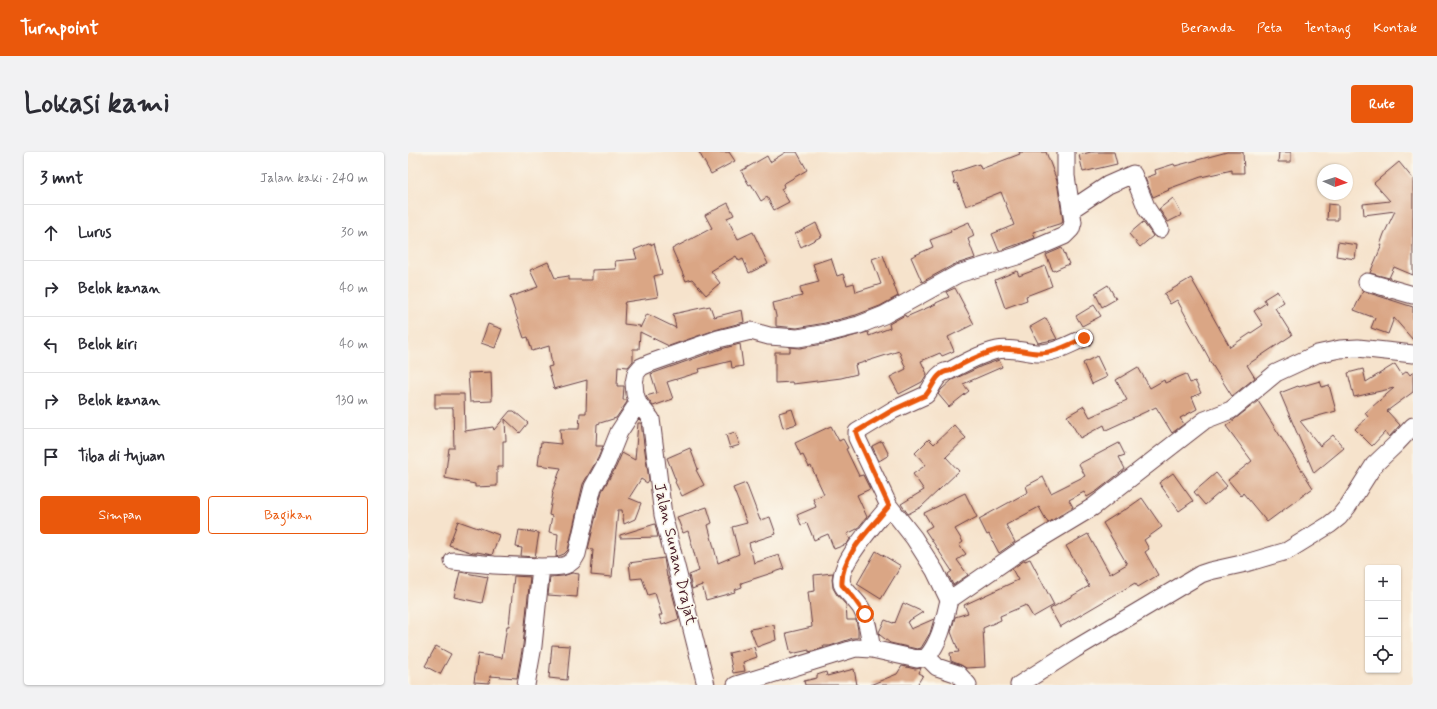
<!DOCTYPE html>
<html lang="id">
<head>
<meta charset="utf-8">
<style>
	:root { --surface:#fff; --page:#f2f2f3; --text:#2b2b33; --muted:#7c7c81; --line:#e1e1e2; --accent:#ea580c }
	body { margin:0; font-family:Mynerve,sans-serif; background:var(--page); color:var(--text) }
	.controls { position:absolute; right:12px; bottom:12px; display:grid; overflow:hidden; border-radius:4px; box-shadow:0 1px 3px #0004 }
	.controls button { width:36px; height:36px; display:grid; place-items:center; padding:0; border:0; border-bottom:1px solid var(--line); background:var(--surface); color:var(--text); font:20px sans-serif }
	.compass { position:absolute; left:909px; top:12px; width:36px; height:36px; border-radius:50%; background:var(--surface); box-shadow:0 1px 3px #0004; rotate:93deg }
	.stop { position:absolute; width:12px; height:12px; margin:-9px; border:3px solid #ea580c; border-radius:50%; background:#fff }
	.stop.end { background:#ea580c; border-color:#fff; box-shadow:0 1px 4px #0008 }
	.list { margin:0; padding:0; list-style:none }
	h2 { display:flex; justify-content:space-between; align-items:center; height:52px; margin:0; padding:0 16px; font-size:17px }
	h2 small { font-size:13px; font-weight:400; color:var(--muted) }
	.list li { display:grid; grid-template-columns:26px 1fr auto; gap:12px; align-items:center; box-sizing:border-box; height:56px; padding:0 16px; border-top:1px solid var(--line) }
	.list b { display:block; font-size:15px; white-space:nowrap }
	.list em { font-size:13px; font-style:normal; color:var(--muted) }
	.actions { display:flex; gap:8px; padding:12px 16px }
	.actions a { flex:1; padding:9px 0; border:1px solid var(--accent); border-radius:4px; text-align:center; font-size:14px; color:var(--accent) }
	.actions .main { background:var(--accent); color:#fff }
	.icon { flex:none; width:22px; height:22px; fill:none; stroke:currentColor; stroke-width:2; stroke-linecap:round; stroke-linejoin:round }
	.map { position:relative; flex:none; width:1005px; height:533px; overflow:hidden; border-radius:4px }
	header { display:flex; align-items:center; gap:24px; box-sizing:border-box; height:56px; padding:0 20px; background:var(--accent); color:#fff }
	header strong { font-size:19px }
	nav { display:flex; gap:22px; margin-inline-start:auto; font-size:14px }
	.intro { display:flex; align-items:center; justify-content:space-between; box-sizing:border-box; height:96px; padding:0 24px }
	h1 { margin:0; font-size:28px }
	.button { padding:10px 18px; border-radius:4px; background:var(--accent); color:#fff; font-size:14px; font-weight:700 }
	main { display:flex; gap:24px; padding:0 24px }
	aside { flex:1; background:var(--surface); border-radius:4px; box-shadow:0 1px 3px #0004 }
	.map>svg:first-child { display:block }
	.building { fill:#daa685 }
	.lines { fill:none; stroke-linecap:round; stroke-linejoin:round }
	.minor-casing { stroke:#643c43; stroke-width:19 }
	.minor { stroke:#fff; stroke-width:17 }
	.route { stroke:#ea580c; stroke-width:5 }
	.labels { text-anchor:middle; dominant-baseline:central; stroke-width:3.5; stroke-linejoin:round; paint-order:stroke }
	.street-label { font-size:16px; fill:#4a1f2b; stroke:#fbf7ec }
</style>
</head>
<body>
<header>
<strong>Turnpoint</strong>
<nav><a>Beranda</a><a>Peta</a><a>Tentang</a><a>Kontak</a></nav>
</header>
<div class="intro"><h1>Lokasi kami</h1><a class="button">Rute</a></div>
<main>
<aside>
<h2>3 mnt<small>Jalan kaki · 240 m</small></h2>
<ul class="list">
<li><svg class="icon" aria-label="ahead" viewBox="0 0 24 24"><path d="M12 20V5M6 11l6-6 6 6"/></svg><div><b>Lurus</b></div><em>30 m</em></li>
<li><svg class="icon" aria-label="right" viewBox="0 0 24 24"><path d="M7 20v-9h11M14 6l5 5-5 5"/></svg><div><b>Belok kanan</b></div><em>40 m</em></li>
<li><svg class="icon" aria-label="left" viewBox="0 0 24 24"><path d="M17 20v-9H6M10 6l-5 5 5 5"/></svg><div><b>Belok kiri</b></div><em>40 m</em></li>
<li><svg class="icon" aria-label="right" viewBox="0 0 24 24"><path d="M7 20v-9h11M14 6l5 5-5 5"/></svg><div><b>Belok kanan</b></div><em>130 m</em></li>
<li><svg class="icon" aria-label="arrive" viewBox="0 0 24 24"><path d="M6 21V4h12l-3 4 3 4H6"/></svg><div><b>Tiba di tujuan</b></div></li>
</ul>
<div class="actions"><a class="main">Simpan</a><a>Bagikan</a></div>
</aside>
<div class="map">
<svg width="1005" height="533" viewBox="0 0 1005 533">
	<rect width="100%" height="100%" fill="#fbf7ec"/>
	<filter id="ink" filterUnits="userSpaceOnUse"><feTurbulence type="fractalNoise" baseFrequency=".025" numOctaves="2"/><feDisplacementMap in="SourceGraphic" scale="8" xChannelSelector="R" yChannelSelector="G"/><feConvolveMatrix kernelMatrix="1 2 1 2 8 2 1 2 1" color-interpolation-filters="sRGB"/></filter>
	<filter id="wash" filterUnits="userSpaceOnUse"><feTurbulence type="fractalNoise" baseFrequency=".012" numOctaves="4" result="noise"/><feDisplacementMap in="SourceGraphic" scale="16" xChannelSelector="R" yChannelSelector="G"/><feGaussianBlur stdDeviation="0.9" result="paint"/><feColorMatrix in="noise" values="0 0 0 0 0 0 0 0 0 0 0 0 0 0 0 0 0 1.4 0 .05"/><feComposite in="paint" operator="in"/></filter>
	<g filter="url(#wash)">
		<rect width="100%" height="100%" fill="#f6e3cc"/>
		<g id="blocks">
			<path class="building" d="M291,0H321L327,9L303,22Z
				M378,0H389L399,18L375,32L376,35L373,37L381,50L366,58L359,45L353,49L343,32L341,33L333,19L359,4L362,10Z
				M611,0H638L649,29L655,69L654,71L625,80L627,86L591,99L584,82L606,73L593,40L558,54L549,31L547,32L544,21L571,12L573,17L612,2Z
				M683,0H706L709,12L675,20L671,3Z
				M819,0H835L836,21H824V18L793,25L760,37L761,38L745,45L737,26L748,22L747,18L766,12L767,14Z
				M871,0H883V10H870Z
				M991,10L1005,27V123L986,115L981,126L962,121L974,93H972L976,82L987,59L956,63L955,52L982,49L966,31Z
				M765,46L774,63L760,70L751,57Z
				M320,51L326,63L319,66L330,87L345,80L360,112L341,121L335,107L331,109L328,104L303,119L312,131L298,143L284,127L278,129L264,97L304,76L297,63Z
				M920,52L930,53V68H919Z
				M561,70L566,84L560,87L567,106L545,113L514,130L503,105L525,95L522,88L543,80L542,78Z
				M735,70L745,84L732,95L721,82Z
				M408,71L414,84L393,95L387,82Z
				M930,90L949,93L947,107L928,104Z
				M243,91V93L246,91L254,122L246,124L250,145L217,150L216,152H217L216,172L232,174V176L239,162L268,176L265,162L302,154L306,165L334,158L336,170L307,178L261,194L232,180L231,197H225V209L220,215L210,214L209,234H216L215,248H219V250L208,266L189,272L188,294H195L190,306L175,332L160,398L156,402L148,405L150,382L141,380L144,364L141,363L145,341L144,340L153,316L130,313L133,290L153,292L152,277H171L172,261H178L179,228L146,237L140,215L144,214L141,194L124,199L120,185L116,186L102,145L130,135L122,118L140,110L147,126L161,124V128H184V118L208,117L207,109L229,107L226,98Z
				M654,96L661,112L645,119L638,103Z
				M475,103L490,144L472,154L448,163L417,171L389,176L368,174V164L365,151L394,144L392,135L411,130L405,112L423,106L429,124L435,122L439,133L446,131L448,140L473,132L464,107Z
				M637,114L644,134L618,144L619,148L597,156L587,128L609,119L611,124Z
				M783,126L822,195L855,173L846,159L858,151L856,147L869,139L876,150L867,156L884,183L839,213L847,226L824,244L801,208H802L769,148L762,152L756,142Z
				M700,133L708,147L694,155L687,141Z
				M547,136L566,172L540,185L546,199L534,204L532,201L513,209L519,222L514,230L491,242L482,225L498,217L491,199L447,213L449,222L433,226L385,232L384,230L367,231V200H382V195L392,196L421,191L460,180L461,184L482,176L481,172L497,163L498,165L528,152V151L541,145L538,140Z
				M955,139L1005,155V188L986,166L980,182L963,176L967,166L946,158Z
				M686,153L693,164L674,174L668,164Z
				M638,166L649,187L630,191L622,175Z
				M80,172L94,177L87,196L73,191Z
				M332,192L335,214L324,216L323,209L291,217L292,220L259,230L265,247L245,254L239,246L238,244L249,241L243,222L313,197Z
				M689,204L699,225L684,232L675,211Z
				M591,208L594,215L555,232L561,239L541,255L530,242L534,237L544,228L574,214Z
				M987,212L994,223L999,219L1002,223L1005,220V240L979,259L992,273L981,285L977,280L964,294L947,277L960,265L957,261L986,236L946,245L940,221L955,217L958,230Z
				M730,215L742,236L756,228L757,231L778,222L782,231L787,229L793,241L784,245L789,257L772,266L776,272L764,281L748,255L698,278L696,273L672,286L659,264L676,254L682,265L719,248L708,228Z
				M83,220L84,249L62,250L60,221Z
				M912,229L914,235L921,233L928,259L892,269L912,294L925,283L936,296L906,321L872,241L890,234L891,235Z
				M27,242H56L57,279L85,275L86,278L102,259H106L120,271L112,281L97,267L98,289H95V315H89V334L67,335V332L37,326L41,296H46L45,256H27Z
				M850,249L905,336L859,370L835,341L833,344L820,328L844,309L818,274Z
				M384,257L389,272L375,276L371,261Z
				M230,271H233L241,328L239,331L233,327L221,346L233,351L227,367L216,372L214,358H210L204,425L183,423L185,398L180,397L194,339L208,315L214,301L227,308Z
				M546,273L558,286L538,305L551,319L513,355L500,362L493,352L516,338L505,322L518,313L507,301L521,287L526,292Z
				M423,274L431,289L435,287L440,296L438,297L451,324L455,323L462,337L449,343L459,365L449,377L439,382L442,387L439,392L426,397L420,382L406,388L399,371L393,373L389,363L408,355L405,347L416,342L403,314L401,315L395,303L393,304L387,291Z
				M327,280L332,293L322,296L318,283Z
				M474,289L481,303L471,309L464,294Z
				M711,291L717,303L711,305L717,317L689,339L679,345L676,340L661,348L665,355L640,371L631,355L598,373L607,390L591,401L581,382L579,383L571,367L620,340L618,334L635,325L643,341L677,324L671,312Z
				M282,296L290,317L288,318L296,333L274,344L267,330L268,329L259,306Z
				M765,321L785,349L771,359L751,331Z
				M808,321L819,334L797,353L786,340Z
				M338,331L352,368L362,365L368,382L341,391L346,411L371,403L376,417L333,431L334,435L326,438L327,440L298,448L294,433L284,437L281,423L291,419L280,379L275,381L269,365L299,355L304,371L300,373L310,411L331,402L324,375L339,371L325,336Z
				M557,341L569,365L547,377L555,390L551,393L558,402L549,408L560,423L545,433L540,422L544,419L517,378L524,374L516,361Z
				M734,346L754,375L736,388L741,397L737,400L750,423L730,435L727,431L652,475L642,457L681,434L658,394L680,382L702,422L719,412L695,371L717,357V358Z
				M50,369L70,376V375L91,383L84,403L69,400V401H65L41,393Z
				M247,372L250,385L212,386V383Z
				M111,378L131,381L127,405L113,404L114,396L108,395Z
				M468,399L493,414L473,447L449,432Z
				M256,406L259,425H260L271,467L254,473L251,463H254L247,441L240,443L234,426L223,427L221,411Z
				M622,407L646,453L625,465L618,453L592,464L593,468L575,476L577,515L558,516L553,513L543,509L542,501L551,500L543,480L547,465L560,461L556,453L610,428L604,417L617,408V409Z
				M52,420L80,425L74,451L46,445Z
				M164,421L171,422L169,445L140,443L142,425L155,424Z
				M425,421L424,427L425,436L429,443L438,453L439,468H448L450,478V486H445L422,494H415L416,496L401,500V498L383,502L378,481L404,475L400,440L407,439L406,423Z
				M106,424L122,425L115,493L109,526L82,524L81,531L66,530L70,502L94,506L99,474H101Z
				M495,451L515,460L499,470L503,477L526,467L522,481L513,496L509,497L482,491L472,483L471,480L477,468L485,471L486,470L487,471Z
				M366,473L368,488L349,495L342,477Z
				M144,493L162,494L159,528L141,526Z
				M28,494L43,502L32,522L17,514Z
				M346,495L349,505L335,510L337,519L325,521L321,501Z
				M494,514L507,517L513,516L511,521L515,523L509,533H462L489,522Z
				M446,517L449,533H397L396,529L409,526V523L418,520L419,524Z"/>
		</g>
	</g>
	<g filter="url(#ink)">
		<use href="#blocks" fill-opacity="0" stroke="#643c43" stroke-width="1"/>
		<g class="lines">
			<defs>
				<path id="minor" d="M664,57L700,33L725,22L739,57L752,77
					M959,130L1005,143
					M45,409L86,413L133,415
					M541,448L527,419L506,386L481,354L449,286V280L485,258L518,243C525,235 528,220 541,219C556,211 572,202 589,198C602,195 616,200 629,201C645,202 662,192 676,186
					M464,497C461,484 460,467 453,456C448,448 440,442 435,434C425,416 470,368 481,354
					M519,505L529,515L550,522L560,533
					M118,533L125,494L133,415C147,414 162,418 169,402L179,358L185,335L199,310L211,280L230,251
					M298,533L255,363L243,267L230,251L227,242L226,231L228,221L233,215L242,211L310,187L343,179L361,184L390,186L419,181L451,173L476,163L550,122L609,104L656,84L663,77L665,70L658,24V0
					M328,533L448,496L464,497L509,507L519,505C533,488 536,469 541,448L612,399L685,355L797,268L823,258L868,221L909,202L932,197L950,196L1005,202
					M611,533L667,497L793,422L802,419L838,411L879,399L921,373L931,365L940,354L966,313L988,292L1005,274"/>
			</defs>
			<use href="#minor" class="minor-casing"/>
			<use href="#minor" class="minor"/>
		</g>
	</g>
	<g class="lines" filter="url(#ink)">
		<path class="route" d="M457,462L445,445L434,433C432,404 464,375 481,354L450,286L448,280L485,258L518,243C525,235 528,220 541,219C556,211 572,202 589,198C602,195 616,200 629,201C645,202 662,192 676,186"/>
	</g>
	<g class="labels">
		<g class="street-label">
			<text transform="translate(267 402) rotate(77)">Jalan Sunan Drajat</text>
		</g>
	</g>
</svg>
<div class="controls">
<button>+</button>
<button>−</button>
<button><svg class="icon" aria-label="locate" viewBox="0 0 24 24"><circle cx="12" cy="12" r="6"/><path d="M12 2v4M12 18v4M2 12h4M18 12h4"/></svg></button>
</div>
<svg class="compass" viewBox="-18 -18 36 36"><path d="M0-13l5 13h-10z" fill="#e53935"/><path d="M0 13l5-13h-10z" fill="#7c7c81"/></svg>
<div class="stop" style="left:457px;top:462px"></div>
<div class="stop end" style="left:676px;top:186px"></div>
</div>
</main>
</body>
</html>
